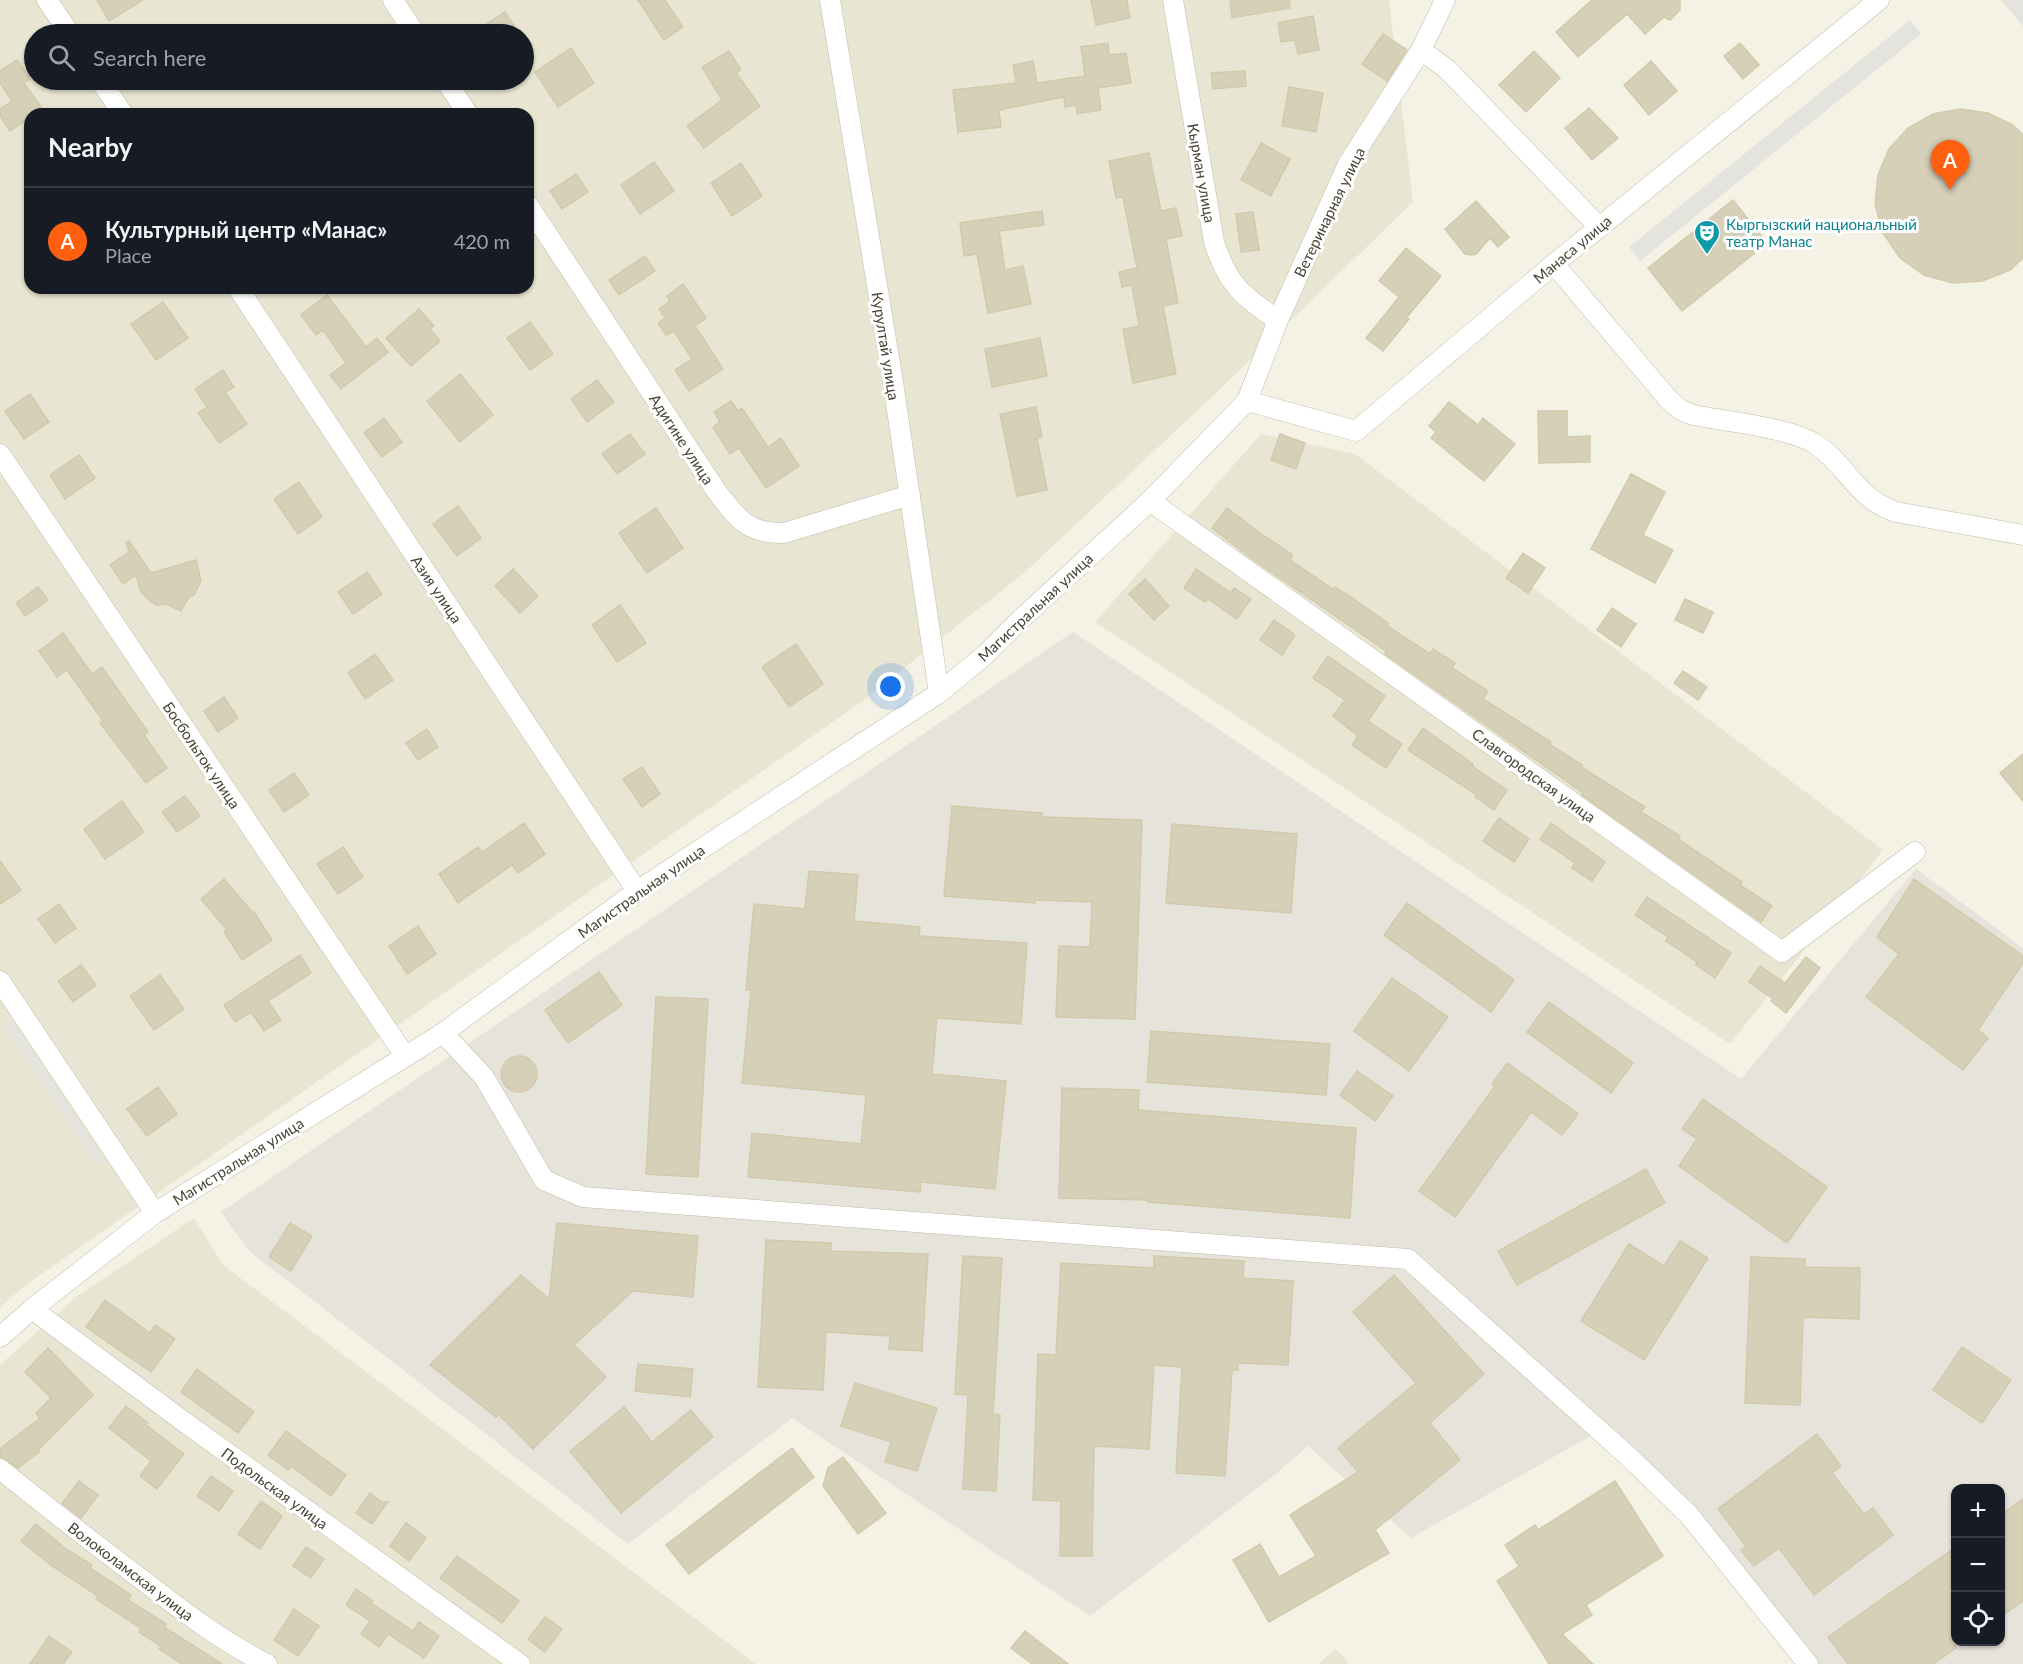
<!DOCTYPE html>
<html lang="en">
<head>
<meta charset="utf-8">
<style>
	:root { --surface:#171b24; --page:#242831; --text:#f1f3f6; --muted:#9ea1a6; --line:#363941; --accent:#ff6010 }
	body { margin:0; font-family:Lato,sans-serif; background:var(--page); color:var(--text) }
	.controls { position:absolute; right:18px; bottom:18px; display:grid; overflow:hidden; border-radius:12px; box-shadow:0 2px 4px #0004 }
	.controls button { width:54px; height:54px; display:grid; place-items:center; padding:0; border:0; border-bottom:2px solid var(--line); background:var(--surface); color:var(--text); font:30px sans-serif }
	.you { position:absolute; left:891px; top:687px; width:21px; height:21px; margin:-15px; border:4px solid #fff; border-radius:50%; background:#1a73e8; box-shadow:0 0 0 9px #1a73e833 }
	.badge { display:grid; place-items:center; width:39px; height:39px; border-radius:50%; background:var(--accent); color:#fff; font-size:20px; font-weight:700 }
	.pin { position:absolute; translate:-50% -50px; filter:drop-shadow(0 2px 3px #0008) }
	.pin::after { content:''; position:absolute; top:32px; width:21px; height:18px; background:inherit; clip-path:polygon(0 0,100% 0,50% 100%) }
	.list { margin:0; padding:0; list-style:none }
	h2 { display:flex; justify-content:space-between; align-items:center; height:78px; margin:0; padding:0 24px; font-size:26px }
	h2 small { font-size:20px; font-weight:400; color:var(--muted) }
	.list li { display:grid; grid-template-columns:39px 1fr auto; gap:18px; align-items:center; box-sizing:border-box; height:108px; padding:0 24px; border-top:2px solid var(--line) }
	.list b { display:block; font-size:22px; white-space:nowrap }
	.list p { margin:0; font-size:20px; white-space:nowrap; color:var(--muted) }
	.list em { font-size:20px; font-style:normal; color:var(--muted) }
	.icon { flex:none; width:33px; height:33px; fill:none; stroke:currentColor; stroke-width:2; stroke-linecap:round; stroke-linejoin:round }
	.map { position:relative; flex:none; width:2023px; height:1664px; overflow:hidden }
	.search { position:absolute; background:var(--surface); box-shadow:0 2px 4px #0004; left:24px; top:24px; width:510px; height:66px; display:flex; align-items:center; gap:15px; box-sizing:border-box; padding:0 21px; border-radius:33px; color:var(--muted); font-size:22px }
	.panel { position:absolute; background:var(--surface); box-shadow:0 2px 4px #0004; left:24px; top:108px; width:510px; height:186px; border-radius:18px }
	.map>svg:first-child { display:block }
	.residential { fill:#e8e5d2; fill-rule:evenodd }
	.industrial { fill:#e6e3da; fill-rule:evenodd }
	.parking { fill:#e4e3dd }
	.building { fill:#d7d0b9; stroke:#d2caab; stroke-width:1.5 }
	.lines { fill:none; stroke-linecap:round; stroke-linejoin:round }
	.minor-casing { stroke:#c0bca6; stroke-width:21 }
	.minor { stroke:#fff; stroke-width:20 }
	.labels { text-anchor:middle; dominant-baseline:central; stroke-width:6; stroke-linejoin:round; paint-order:stroke }
	.street-label { font-size:15px; fill:#474334; stroke:#fff }
	.culture-label { font-size:15px; fill:#0d838f; stroke:#fff; text-anchor:start }
</style>
</head>
<body>
<div class="map">
<svg width="2023" height="1664" viewBox="0 0 2023 1664">
	<rect width="100%" height="100%" fill="#f4f2e4"/>
	<path class="residential" d="M0,0H1389L1413,202L1218,391L1024,573L860,703L23,1287L0,1308ZM34,34H524V80H34ZM30,114H528V288H30Z
		M1261,434L1355,454L1883,850L1730,1044L1095,622Z
		M194,1218L223,1265L756,1664H0V1365L76,1297Z
		M1336,1649L1349,1664H1318Z"/>
	<path class="industrial" d="M1073,632L1741,1079L1916,869L2023,948V1664H1801L1606,1427L1411,1538L1308,1446L1273,1476L1090,1616L792,1418L628,1544L248,1250L221,1212ZM1956,1488H2000V1642H1956Z"/>
	<path class="parking" d="M2001,0H2023V26Z
		M1910,20L1921,34L1640,261L1629,247Z
		M11,1018L105,1162H92L6,1029Z"/>
	<path class="building" d="M97,0H143L109,21Z
		M638,0H665L683,27L664,40Z
		M1091,0H1127L1130,18L1096,25Z
		M1230,0H1289L1290,8L1232,18Z
		M1592,0H1680V10L1670,20L1664,17L1645,34L1627,14L1578,57L1556,32Z
		M505,12L515,27L504,34H471Z
		M1313,16L1319,50L1298,54L1295,40L1281,42L1278,23Z
		M1383,34L1407,50L1387,81L1362,64Z
		M1108,43L1109,55L1126,53L1131,83L1098,88L1101,110L1077,114L1076,105L1065,107L1064,97L999,110L1001,127L958,132L953,90L1016,83L1013,65L1033,61L1037,83L1085,76L1081,47Z
		M1740,43L1759,65L1743,79L1724,56Z
		M571,48L594,83L558,107L535,72Z
		M729,51L741,70L736,73L760,106L704,148L687,126L722,100L702,67Z
		M1534,51L1560,78L1526,112L1499,85Z
		M17,60L30,79L24,83L46,114H30V117L10,131L0,116V109L12,101L0,83V71Z
		M1651,61L1677,91L1649,115L1624,85Z
		M1245,71L1246,86L1213,89L1211,73Z
		M1289,87L1323,93L1316,132L1282,126Z
		M1589,108L1618,138L1592,160L1565,128Z
		M1960,109L1988,113L2013,125L2023,135V258L2010,270L1982,281L1953,283L1924,275L1900,258L1883,233L1875,204L1878,175L1889,149L1908,128L1933,114Z
		M1261,143L1290,159L1271,196L1241,180Z
		M1149,153L1161,211L1176,208L1182,236L1166,239L1178,303L1163,306L1176,374L1133,383L1123,329L1139,326L1132,285L1122,287L1119,272L1137,268L1123,197L1116,198L1109,161Z
		M654,162L674,191L640,214L621,185Z
		M741,163L762,196L732,216L711,183Z
		M576,174L588,192L562,209L550,191Z
		M1733,200L1767,243L1682,311L1648,268Z
		M1476,201L1509,237L1498,247L1490,238L1476,254L1471,255L1465,254L1445,229Z
		M1042,211L1044,225L999,231L1005,270L1023,266L1031,304L988,313L977,254L964,256L960,223Z
		M1253,212L1259,250L1241,252L1236,214Z
		M1406,248L1441,276L1407,317L1409,319L1383,351L1366,338L1399,297L1379,281Z
		M645,256L655,271L619,295L609,280Z
		M683,284L706,318L695,326L723,369L689,391L675,370L692,359L674,331L666,335L658,323L665,318L659,309L670,301L667,296Z
		M327,295L366,347L377,338L388,352L341,389L330,375L346,363L323,330L316,335L301,315Z
		M163,302L188,338L156,360L131,324Z
		M419,309L434,326L430,329L440,341L411,366L386,338Z
		M530,322L553,354L530,370L507,338Z
		M1040,338L1047,376L992,387L985,349Z
		M223,370L234,387L225,392L247,424L219,443L198,413L207,407L195,389Z
		M460,374L493,415L460,442L427,401Z
		M597,380L614,402L587,422L571,399Z
		M30,394L49,422L24,439L5,411Z
		M731,401L738,411L742,408L768,447L781,438L799,466L766,488L739,448L730,454L713,427L720,422L714,412Z
		M1449,402L1478,425L1483,418L1515,444L1484,481L1431,438L1436,432L1429,426Z
		M1036,407L1042,437L1037,438L1047,490L1017,496L1000,414Z
		M1538,411H1567V437L1590,436V462L1539,463Z
		M384,418L402,442L382,457L364,433Z
		M630,434L645,454L617,474L602,454Z
		M1280,434L1305,443L1296,469L1271,460Z
		M79,455L95,478L65,499L50,475Z
		M1631,474L1665,492L1643,535L1673,550L1655,583L1591,549Z
		M299,482L322,517L298,534L274,499Z
		M458,506L481,538L457,556L433,524Z
		M656,508L683,548L647,573L619,533Z
		M1227,508L1260,533L1293,555L1290,560L1333,589L1335,587L1354,599L1388,623L1387,626L1430,654L1433,649L1455,663L1452,668L1488,691L1483,699L1551,742L1549,744L1582,765L1581,767L1645,807L1641,812L1680,836L1678,839L1742,882L1740,885L1772,906L1761,922L1582,795L1583,793L1385,654L1386,651L1251,558L1212,528Z
		M129,541L151,573L196,560L201,581L194,595L189,597L181,611L166,604L157,605L150,601L141,592L136,575L123,584L110,565L129,552L126,542Z
		M1523,553L1545,568L1528,593L1506,578Z
		M513,569L538,596L520,613L495,586Z
		M1196,569L1231,593L1234,588L1251,599L1237,619L1208,599L1205,602L1184,588Z
		M367,572L382,594L353,614L338,592Z
		M1145,579L1169,606L1154,620L1129,594Z
		M38,587L48,600L25,616L16,603Z
		M1685,599L1713,612L1703,633L1675,620Z
		M620,605L646,643L617,662L592,625Z
		M1612,608L1636,624L1621,647L1597,630Z
		M1274,620L1295,635L1282,655L1260,640Z
		M63,633L92,674L102,667L148,732L144,735L167,768L146,783L100,723L103,721L67,670L57,677L39,651Z
		M796,644L823,684L789,707L762,667Z
		M375,654L393,680L365,699L348,673Z
		M1328,656L1385,696L1368,721L1402,744L1386,768L1352,745L1358,736L1333,716L1345,700L1313,678Z
		M1683,671L1707,687L1698,700L1674,683Z
		M224,697L238,718L218,732L204,711Z
		M1423,728L1473,764L1472,766L1507,790L1494,810L1475,797L1477,795L1408,750Z
		M427,729L438,747L418,760L406,743Z
		M2023,754V801L2000,773Z
		M642,767L660,794L642,807L623,779Z
		M294,773L309,795L284,812L269,790Z
		M185,796L200,816L177,832L162,812Z
		M122,801L144,832L105,859L84,829Z
		M952,806L1042,813V817L1142,820L1135,1019L1056,1017L1059,946L1090,947L1092,902L1035,900V903L944,896Z
		M1499,818L1529,839L1514,862L1483,841Z
		M524,823L545,854L518,873L512,865L458,903L439,874L478,847L482,852Z
		M1551,823L1605,862L1592,881L1572,868L1575,863L1540,839Z
		M1172,824L1297,834L1291,913L1166,903Z
		M343,847L363,877L338,894L317,864Z
		M0,861L21,890L0,904Z
		M809,871L858,875L854,921L920,927L919,936L1027,943L1021,1024L937,1018L932,1074L1006,1081L995,1189L921,1182L920,1192L748,1177L752,1133L861,1144L866,1095L742,1083L751,990H746L754,904L805,909Z
		M224,879L253,913L254,912L272,940L242,960L224,932L227,930L201,899Z
		M1914,879L2023,956V963L1978,1030L1988,1038L1963,1070L1866,997L1899,954L1877,937Z
		M1647,897L1731,953L1715,978L1696,965L1697,962L1666,941L1668,937L1635,915Z
		M1407,903L1514,980L1491,1012L1384,935Z
		M59,904L76,928L55,943L38,919Z
		M418,926L436,954L407,974L389,946Z
		M300,955L311,973L268,1001L281,1020L264,1031L251,1012L235,1022L224,1005Z
		M1806,957L1820,968L1786,1013L1771,1001L1773,999L1749,982L1760,966L1785,983Z
		M81,965L96,985L73,1002L58,981Z
		M599,972L622,1005L568,1043L545,1010Z
		M160,975L184,1009L154,1030L130,996Z
		M1392,978L1448,1017L1409,1071L1354,1031Z
		M656,997L708,999L698,1177L646,1174Z
		M1549,1002L1633,1063L1611,1093L1527,1032Z
		M1151,1031L1330,1044L1326,1095L1147,1082Z
		M501 1074a18 18 0 1 1 36 0a18 18 0 1 1-36 0Z
		M1507,1063L1578,1114L1562,1135L1531,1112L1455,1217L1419,1191L1495,1086L1492,1084Z
		M1357,1071L1393,1096L1375,1121L1340,1095Z
		M158,1087L177,1114L147,1136L127,1109Z
		M1062,1088L1139,1090L1138,1110L1356,1128L1350,1218L1148,1202V1200L1059,1198Z
		M1703,1099L1827,1187L1787,1243L1679,1166L1697,1139L1682,1129Z
		M1646,1169L1665,1203L1517,1285L1498,1251Z
		M290,1223L312,1236L291,1271L269,1257Z
		M557,1223L698,1236L693,1297L633,1291L574,1345L606,1377L533,1449L499,1415L496,1417L430,1365L521,1275L549,1299Z
		M766,1240L831,1243V1251L928,1254L922,1351L889,1349L890,1336L826,1332L823,1390L758,1387Z
		M1680,1241L1708,1258L1644,1360L1581,1321L1629,1244L1664,1266Z
		M963,1256L1002,1258L993,1414L1000,1415L996,1491L963,1489L968,1395L955,1394Z
		M1154,1256L1244,1261L1243,1278L1293,1281L1288,1365L1238,1363V1370H1232L1225,1476L1176,1473L1182,1367L1154,1365L1149,1449L1094,1446L1092,1556H1060L1061,1501L1033,1500L1038,1354L1056,1355L1061,1263L1154,1268Z
		M1751,1257L1805,1259V1267L1860,1268L1859,1319L1803,1317L1800,1405L1745,1403Z
		M1394,1275L1484,1374L1430,1423L1460,1460L1375,1530L1389,1553L1269,1622L1233,1560L1260,1544L1279,1577L1316,1556L1290,1515L1358,1472L1338,1448L1416,1383L1353,1312Z
		M105,1300L150,1333L155,1325L175,1339L151,1372L86,1327Z
		M1962,1347L2011,1380L1982,1423L1933,1390Z
		M48,1348L93,1395L38,1450L39,1452L18,1468L1,1457L0,1449L40,1418L36,1413L51,1398L25,1372Z
		M638,1364L693,1369L690,1397L635,1391Z
		M197,1369L254,1412L238,1433L181,1392Z
		M855,1383L937,1408L917,1471L885,1462L891,1442L841,1426Z
		M126,1406L148,1423L146,1425L184,1454L157,1489L140,1476L151,1461L109,1428Z
		M624,1407L652,1442L691,1410L713,1437L621,1513L570,1451Z
		M286,1431L346,1475L331,1496L291,1466L288,1470L268,1455Z
		M1817,1434L1841,1466L1832,1473L1864,1514L1873,1508L1893,1535L1814,1595L1779,1548L1754,1566L1741,1550L1746,1546L1718,1509Z
		M792,1448L814,1477L689,1574L666,1545Z
		M843,1457L886,1513L858,1534L823,1486L828,1468Z
		M211,1476L233,1491L219,1511L197,1496Z
		M79,1481L98,1495L81,1518L62,1503Z
		M1615,1481L1663,1556L1586,1605L1592,1615L1562,1634L1593,1664H1549L1497,1581L1519,1566L1505,1545L1535,1525L1538,1530Z
		M370,1493L382,1502H388L372,1524L356,1513Z
		M2023,1499V1601L2001,1616V1515Z
		M261,1501L282,1516L260,1549L238,1534Z
		M406,1523L426,1538L409,1561L390,1546Z
		M36,1524L66,1549L92,1565L90,1568L131,1595L128,1600L166,1624L164,1627L222,1664H182L159,1649L161,1646L139,1632L141,1628L96,1599L98,1596L52,1566L21,1541Z
		M306,1547L324,1559L311,1578L293,1566Z
		M1956,1547V1648L1933,1664H1848L1828,1637Z
		M457,1556L519,1601L502,1623L440,1578Z
		M356,1589L373,1601L371,1603L413,1631L419,1622L439,1636L424,1658L388,1634L379,1647L361,1634L370,1621L346,1605Z
		M294,1609L319,1626L298,1656L274,1640Z
		M545,1617L562,1629L545,1652L528,1639Z
		M1025,1631L1068,1664H1032L1011,1648Z
		M49,1636L72,1652L63,1664H30Z"/>
	<g class="lines">
		<defs>
			<path id="minor" d="M47,0L70,34
				M393,0L415,34
				M830,0L892,376L939,693
				M1173,0L1214,242C1228,285 1242,296 1278,320
				M1421,50L1448,70L1599,227
				M100,80L123,114
				M445,80L468,114
				M528,205L717,492C737,518 748,534 784,533L910,495
				M1554,264L1669,400L1681,410L1693,415C1724,421 1793,428 1817,445C1849,467 1855,498 1896,512L2023,535
				M238,288L637,891
				M1247,401L1356,431L1554,264L1879,0
				M0,454L405,1056
				M1150,501L1782,952L1915,852
				M0,981L155,1213
				M443,1033L484,1077L544,1180L583,1197L1408,1259L1628,1456L1689,1515L1808,1664
				M32,1309L183,1421L520,1664
				M0,1337L32,1309L155,1213L443,1033L637,891L939,693L985,655L1021,619L1150,501L1247,401L1278,320L1348,164L1421,50L1445,0
				M0,1469C48,1508 96,1545 145,1582C184,1612 223,1642 267,1664"/>
		</defs>
		<use href="#minor" class="minor-casing"/>
		<use href="#minor" class="minor"/>
	</g>
	<defs>
		<symbol id="theatre-pin" viewBox="-11 -11 22 30"><path d="M0 17L-7.5 6A9.5 9.5 0 1 1 7.5 6Z" fill="#0f9aa8" stroke="#fff"/><path d="M-5-5.5Q0-4 5-5.5V0Q5 5 0 6Q-5 5-5 0ZM-3.3-2.5H-1v1.5H-3.3ZM1-2.5H3.3v1.5H1ZM-2.8 1Q0 5.5 2.8 1Z" fill="#fff"/></symbol>
	</defs>
	<g fill-rule="evenodd">
		<use href="#theatre-pin" x="1692" y="218" width="30" height="40"/>
	</g>
	<g class="labels">
		<g class="street-label">
			<text transform="translate(1202 173) rotate(80)">Кырман улица</text>
			<text transform="translate(1329 212) rotate(-64)">Ветеринарная улица</text>
			<text transform="translate(1572 249) rotate(-40)">Манаса улица</text>
			<text transform="translate(886 346) rotate(81)">Курултай улица</text>
			<text transform="translate(682 439) rotate(57)">Адигине улица</text>
			<text transform="translate(437 589) rotate(56)">Азия улица</text>
			<text transform="translate(1035 607) rotate(-43)">Магистральная улица</text>
			<text transform="translate(202 755) rotate(56)">Босбольток улица</text>
			<text transform="translate(1534 775) rotate(36)">Славгородская улица</text>
			<text transform="translate(641 891) rotate(-35)">Магистральная улица</text>
			<text transform="translate(238 1161) rotate(-32)">Магистральная улица</text>
			<text transform="translate(275 1488) rotate(36)">Подольская улица</text>
			<text transform="translate(131 1571) rotate(37)">Волоколамская улица</text>
		</g>
		<g class="culture-label">
			<text x="1726" y="224">Кыргызский национальный<tspan x="1726" dy="17">театр Манас</tspan></text>
		</g>
	</g>
</svg>
<div class="controls">
<button>+</button>
<button>−</button>
<button><svg class="icon" aria-label="locate" viewBox="0 0 24 24"><circle cx="12" cy="12" r="6"/><path d="M12 2v4M12 18v4M2 12h4M18 12h4"/></svg></button>
</div>
<div class="you"></div>
<div class="pin badge" style="left:1950px;top:190px">A</div>
<div class="search"><svg class="icon" aria-label="search" viewBox="0 0 24 24"><circle cx="10" cy="10" r="6"/><path d="M15 15l6 6"/></svg>Search here</div>
<section class="panel">
<h2>Nearby<small></small></h2>
<ul class="list">
<li><span class="badge">A</span><div><b>Культурный центр «Манас»</b><p>Place</p></div><em>420 m</em></li>
</ul>
</section>
</div>
</body>
</html>
